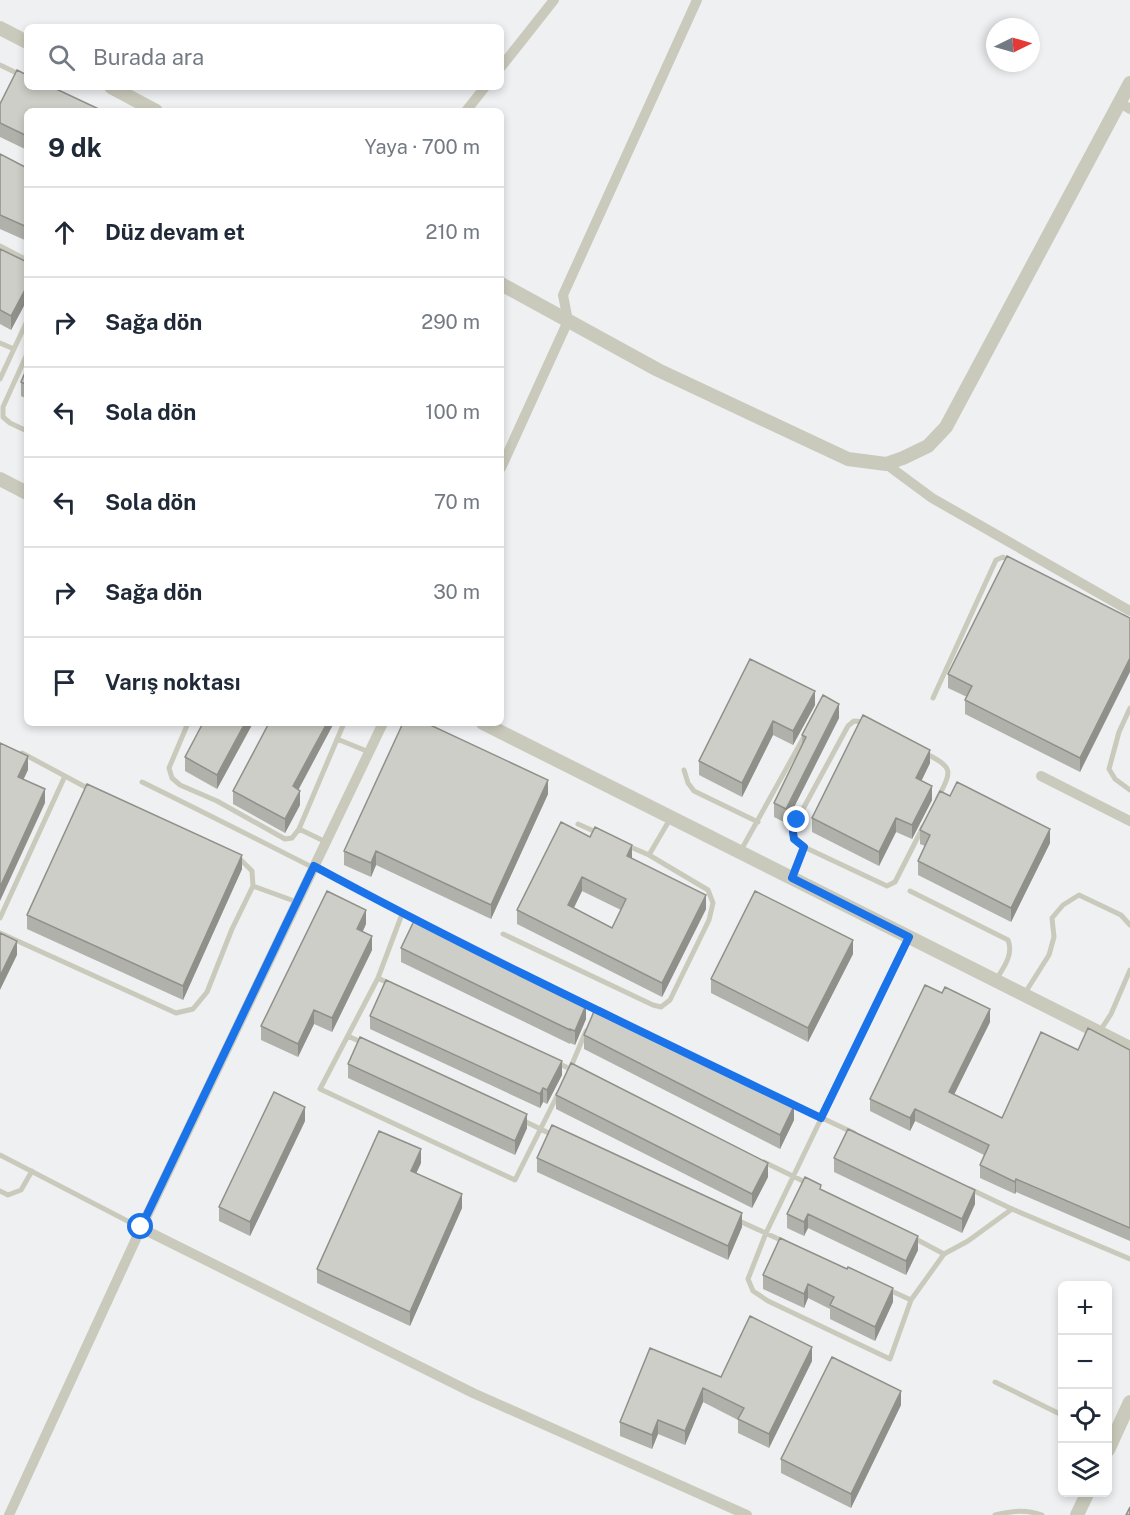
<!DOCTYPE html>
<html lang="tr">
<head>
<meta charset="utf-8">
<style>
	:root { --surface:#fff; --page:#f2f2f3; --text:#1f2937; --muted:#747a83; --line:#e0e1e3 }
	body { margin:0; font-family:"Public Sans",sans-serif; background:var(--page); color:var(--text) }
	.controls { position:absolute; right:18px; bottom:18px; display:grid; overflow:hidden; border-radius:9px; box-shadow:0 3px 9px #0003 }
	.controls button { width:54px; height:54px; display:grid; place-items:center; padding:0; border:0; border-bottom:2px solid var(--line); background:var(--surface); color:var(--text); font:30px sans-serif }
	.compass { position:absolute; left:986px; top:18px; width:54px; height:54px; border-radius:50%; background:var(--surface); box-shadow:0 3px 9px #0003; rotate:85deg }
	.stop { position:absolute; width:18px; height:18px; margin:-14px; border:4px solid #1a73e8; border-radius:50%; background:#fff }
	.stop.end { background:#1a73e8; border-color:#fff; box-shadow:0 2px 6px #0008 }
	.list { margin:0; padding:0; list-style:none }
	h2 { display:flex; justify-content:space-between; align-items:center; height:78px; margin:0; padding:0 24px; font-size:26px }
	h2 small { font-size:20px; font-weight:400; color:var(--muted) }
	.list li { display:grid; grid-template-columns:39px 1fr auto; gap:18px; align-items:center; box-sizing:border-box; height:90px; padding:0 24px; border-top:2px solid var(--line) }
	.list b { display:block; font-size:22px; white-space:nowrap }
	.list em { font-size:20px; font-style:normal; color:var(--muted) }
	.icon { flex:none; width:33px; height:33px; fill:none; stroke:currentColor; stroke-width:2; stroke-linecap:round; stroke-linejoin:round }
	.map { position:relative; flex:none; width:1130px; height:1515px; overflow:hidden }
	.search { position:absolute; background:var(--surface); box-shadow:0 3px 9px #0003; left:24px; top:24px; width:480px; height:66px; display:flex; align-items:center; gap:15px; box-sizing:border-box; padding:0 21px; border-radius:9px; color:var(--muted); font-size:22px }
	.panel { position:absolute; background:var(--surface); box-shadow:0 3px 9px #0003; left:24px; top:108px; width:480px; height:618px; border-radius:9px }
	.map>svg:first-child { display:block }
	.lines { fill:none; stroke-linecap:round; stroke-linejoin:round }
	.service { stroke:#cacabc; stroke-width:5 }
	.minor { stroke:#cacabc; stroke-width:10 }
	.tertiary { stroke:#cacabc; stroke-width:14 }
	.wall { fill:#b0b1ab; fill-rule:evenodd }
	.shaded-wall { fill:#90908b }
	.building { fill:#cdcec7; stroke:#90908b; stroke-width:1.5; fill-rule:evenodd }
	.route { stroke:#1a73e8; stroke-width:8 }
</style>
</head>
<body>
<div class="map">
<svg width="1130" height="1515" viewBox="0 0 1130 1515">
	<rect width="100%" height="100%" fill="#eff0f1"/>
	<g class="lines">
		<path class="service" d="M0,65L27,78
			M0,246L27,260
			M0,343L14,349
			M27,354L3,407V417L10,423L27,431
			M0,379L27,321
			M933,698L996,560L1003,557L1011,562
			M1130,708L1119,732L1109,769L1115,779L1130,790
			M188,723L169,768L172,778L180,785L217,801L285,839L292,838L299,829L344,723
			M337,739L369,752
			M22,753L91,790
			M925,753C954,768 952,770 938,798
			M684,770L688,783L694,791L758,822
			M142,782C279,849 414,920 551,988
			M578,824L598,833
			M299,829L326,842
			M804,847L887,886L895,882L923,827
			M740,852L805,735
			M236,855L252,871L253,886L297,902
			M649,855L670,819
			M792,876L804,847L794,839L793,832L797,820L848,726L854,721L866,722
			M910,891L1008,940C1014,955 1003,968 996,980
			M402,914L378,978L320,1089L515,1180L558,1094
			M0,918L65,776
			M0,933L176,1013L193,1009L207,992L232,929L253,886
			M503,934L653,1005L661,1007L670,1000L709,920L713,903L708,890L649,855L626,845
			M908,938L766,1233L748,1279L753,1291L768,1301L890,1359L911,1300L944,1254L968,1241L1012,1209
			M378,978L390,984
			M1025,993L1049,955L1054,937L1052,918L1063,905L1079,895L1121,915L1130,925
			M581,1003L599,1012
			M1100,1031L1111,1014L1130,970
			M348,1036L363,1043
			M556,1062L574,1071
			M570,1069L586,1031
			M756,1087L854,1133
			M522,1120L555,1136
			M0,1155L141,1228
			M764,1162L809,1184
			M970,1189L1012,1209L1130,1259
			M0,1191L8,1195L21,1190L32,1171
			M737,1220L783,1241
			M914,1238L944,1254
			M887,1289L911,1300
			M995,1382L1062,1415
			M995,1515C1012,1511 1025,1509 1042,1515"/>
		<path class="minor" d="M501,67L554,0
			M1119,102L1130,109
			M466,111L485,87
			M886,464L932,498L1130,611
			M501,468L568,321L563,295L697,0
			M1041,776L1130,821
			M141,1228L473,1393L747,1515
			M9,1515L141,1228L383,723"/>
		<path class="tertiary" d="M0,28L27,42
			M111,87L156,111
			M501,284L658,370L848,459L886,464L903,458L928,446L946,427L1130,83
			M0,479L27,493
			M483,723L1130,1048
			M1108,1450L1130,1402
			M1077,1515L1088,1492"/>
	</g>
	<path class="wall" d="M0,104L27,111V150L0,137Z
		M0,154L27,168V241L0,229Z
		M0,249L27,262V300L11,330L0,324Z
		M27,368V399L21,396V382Z
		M1130,618L1080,772L965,714V700L967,697L948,688V674Z
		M750,659L815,705L793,745L773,735L742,797L699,775V761Z
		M839,718L786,823L774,817V803L802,747V735Z
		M203,723H253L217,789L185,771V757Z
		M930,763L921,781L932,800L912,839L896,832L879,866L812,832V818Z
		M233,791L300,805L285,833L233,804Z
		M548,794L491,919L376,865L371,877L344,865V851Z
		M561,822L632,858L706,909L662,997L517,924V910ZM582,891L621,910L612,928L574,908Z
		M920,830L1050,843L1011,922L918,875V861L925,846L920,844Z
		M242,869L183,1000L27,929V915Z
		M366,924L363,931L372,950L332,1032L314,1024L298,1057L261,1040V1026Z
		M401,948L586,1019L575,1045L570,1043V1044L401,962Z
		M853,954L808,1042L711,993V979Z
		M370,1016L562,1075L547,1104L543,1102L540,1108L370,1029Z
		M990,1022L954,1094L1002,1118L1078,1050H1130V1241L1016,1192L1015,1194L980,1178V1165L984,1155L915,1121L910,1131L870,1111V1099Z
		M584,1035L794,1120L780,1149L584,1049Z
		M348,1064L527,1128L515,1155L348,1078Z
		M556,1095L768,1177L752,1208L556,1109Z
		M305,1121L250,1236L219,1221V1207Z
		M537,1158L742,1227L728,1260L537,1172Z
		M834,1158L975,1204L962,1233L834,1172Z
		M421,1163L416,1173L462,1208L410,1326L317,1283V1269Z
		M821,1190L918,1250L906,1275L808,1228L804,1236L787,1228V1214Z
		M763,1275L893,1302L875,1341L830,1319V1309L808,1298L804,1308L763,1289Z
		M812,1361L769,1448L738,1433V1420L703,1402L685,1445L658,1434L652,1449L620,1436V1422L721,1377Z
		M901,1405L851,1508L781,1473V1459Z"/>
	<path class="shaded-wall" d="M27,286V300L11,330V316Z
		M503,286V300L501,304V290Z
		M1130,658V672L1080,772V758Z
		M815,691V705L793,745V731Z
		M839,704V718L786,823V809Z
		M773,721V735L742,797V783Z
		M245,723H253L217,789V775Z
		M327,723H334L293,800V786Z
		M930,750V763L916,792V778Z
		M28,756V770L18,791V777Z
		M548,780V794L491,919V905Z
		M932,786V800L912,839V825Z
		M45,789V803L0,901V887Z
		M300,791V805L285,833V819Z
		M896,818V832L879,866V852Z
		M1050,829V843L1011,922V908Z
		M632,845V859L627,856Z
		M376,851V865L371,877V863Z
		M242,855V869L183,1000V986Z
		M582,877V891L568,919V905Z
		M706,895V909L662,997V983Z
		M366,910V924L357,943V929Z
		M372,936V950L332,1032V1018Z
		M853,940V954L808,1042V1028Z
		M17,941V955L0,990V976Z
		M586,1005V1019L575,1045V1031Z
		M990,1009V1022L949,1105V1092Z
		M314,1010V1024L298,1057V1044Z
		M562,1061V1075L547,1104V1090Z
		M543,1088V1102L540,1108V1094Z
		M794,1106V1120L780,1149V1135Z
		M305,1107V1121L250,1236V1222Z
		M915,1109V1121L910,1131V1118Z
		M527,1114V1128L515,1155V1141Z
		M421,1149V1163L411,1185V1171Z
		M768,1163V1177L752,1208V1194Z
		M1016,1179V1192L1015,1194V1182Z
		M975,1190V1204L962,1233V1219Z
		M462,1194V1208L410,1326V1312Z
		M742,1213V1227L728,1260V1246Z
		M808,1214V1228L804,1236V1222Z
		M918,1236V1250L906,1275V1261Z
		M808,1284V1298L804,1308V1294Z
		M893,1288V1302L875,1341V1327Z
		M812,1347V1361L769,1448V1434Z
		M703,1388V1402L685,1445V1431Z
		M901,1391V1405L851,1508V1494Z
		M658,1420V1434L652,1449V1435Z"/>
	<path class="building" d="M17,70L27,75V87H52L103,111H27V136L0,123V104Z
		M0,154L27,168V227L0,215Z
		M0,249L27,262V286L11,316L0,310Z
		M27,368V385L21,382Z
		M1007,556L1130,618V658L1080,758L965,700L972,686L948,674Z
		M750,659L815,691L793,731L773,721L742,783L699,761Z
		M823,695L839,704L786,809L774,803L806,737L802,735Z
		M863,715L930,750L916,778L932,786L912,825L896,818L879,852L812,818Z
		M203,723H245L217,775L185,757Z
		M269,723H327L293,786L300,791L285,819L233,791Z
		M403,723H426L548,780L491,905L376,851L371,863L344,851Z
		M0,743L28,756L18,777L45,789L0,887Z
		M957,782L1050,829L1011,908L918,861L930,835L920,830L940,791L950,796Z
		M87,784L242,855L183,986L27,915Z
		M561,822L590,837L595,827L632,845L627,856L706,895L662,983L517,910ZM582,877L626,899L612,928L568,905Z
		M327,891L366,910L357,929L372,936L332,1018L314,1010L298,1044L261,1026Z
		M755,891L853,940L808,1028L711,979Z
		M414,921L586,1005L575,1031L570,1029V1030L401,948Z
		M0,933L17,941L0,976Z
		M386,980L562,1061L547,1090L543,1088L540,1094L370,1016Z
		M925,985L942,993L945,987L990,1009L949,1092L1002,1118L1041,1032L1078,1050L1088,1028L1130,1050V1228L1016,1179L1015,1182L980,1165L989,1145L915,1109L910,1118L870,1099Z
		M600,1008L794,1106L780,1135L584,1035L595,1009L598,1011Z
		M360,1037L527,1114L515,1141L348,1064Z
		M571,1063L768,1163L752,1194L556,1095Z
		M274,1092L305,1107L250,1222L219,1207Z
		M552,1125L742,1213L728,1246L537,1158Z
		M848,1129L975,1190L962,1219L834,1158Z
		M379,1131L421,1149L411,1171L462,1194L410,1312L317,1269Z
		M805,1177L821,1185L820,1189L918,1236L906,1261L808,1214L804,1222L787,1214Z
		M780,1238L847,1269L848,1267L893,1288L875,1327L830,1305L834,1297L808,1284L804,1294L763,1275Z
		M750,1316L812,1347L769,1434L738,1419L744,1408L703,1388L685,1431L658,1420L652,1435L620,1422L650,1348L721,1377Z
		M832,1357L901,1391L851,1494L781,1459Z
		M1130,1507V1515H1126Z"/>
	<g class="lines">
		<path class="route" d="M141,1227L314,866C480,956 651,1036 821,1118L909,937L792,878L804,847L794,839L793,832L797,820"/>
	</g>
</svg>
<div class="controls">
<button>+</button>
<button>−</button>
<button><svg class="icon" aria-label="locate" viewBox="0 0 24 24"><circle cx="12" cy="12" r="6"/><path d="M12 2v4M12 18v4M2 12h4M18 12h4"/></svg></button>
<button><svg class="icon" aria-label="layers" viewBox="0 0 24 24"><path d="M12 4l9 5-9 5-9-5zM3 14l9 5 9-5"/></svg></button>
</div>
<svg class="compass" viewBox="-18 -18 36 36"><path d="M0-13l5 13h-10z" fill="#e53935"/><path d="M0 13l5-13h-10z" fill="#747a83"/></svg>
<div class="stop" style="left:141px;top:1227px"></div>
<div class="stop end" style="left:797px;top:820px"></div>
<div class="search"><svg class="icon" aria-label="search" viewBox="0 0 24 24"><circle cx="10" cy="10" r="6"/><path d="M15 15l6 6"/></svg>Burada ara</div>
<section class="panel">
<h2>9 dk<small>Yaya · 700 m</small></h2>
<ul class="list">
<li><svg class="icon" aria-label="ahead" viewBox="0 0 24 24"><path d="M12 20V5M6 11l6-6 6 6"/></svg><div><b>Düz devam et</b></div><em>210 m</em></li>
<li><svg class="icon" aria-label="right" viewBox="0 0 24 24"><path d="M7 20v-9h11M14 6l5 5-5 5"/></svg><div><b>Sağa dön</b></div><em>290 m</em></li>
<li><svg class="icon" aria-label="left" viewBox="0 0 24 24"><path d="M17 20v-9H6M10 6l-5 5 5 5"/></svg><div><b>Sola dön</b></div><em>100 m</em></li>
<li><svg class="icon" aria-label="left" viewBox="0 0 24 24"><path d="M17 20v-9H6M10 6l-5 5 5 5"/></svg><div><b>Sola dön</b></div><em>70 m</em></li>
<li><svg class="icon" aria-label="right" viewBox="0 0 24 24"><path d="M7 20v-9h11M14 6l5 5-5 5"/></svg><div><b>Sağa dön</b></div><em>30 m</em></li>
<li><svg class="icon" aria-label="arrive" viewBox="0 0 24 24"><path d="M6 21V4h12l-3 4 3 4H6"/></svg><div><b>Varış noktası</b></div></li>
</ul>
</section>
</div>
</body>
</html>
